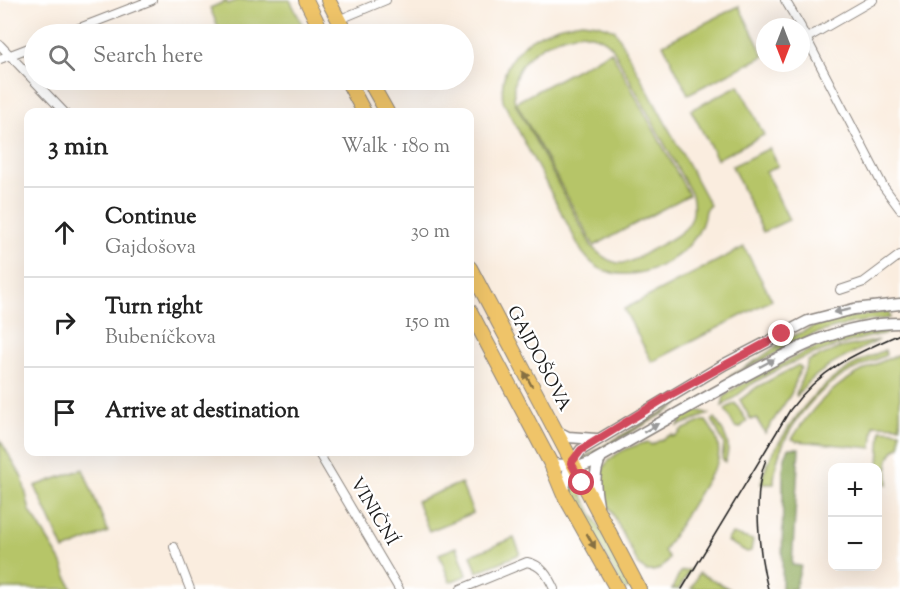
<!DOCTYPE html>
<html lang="en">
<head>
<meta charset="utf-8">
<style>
	:root { --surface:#fff; --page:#f2f2f2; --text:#222; --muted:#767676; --line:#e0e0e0 }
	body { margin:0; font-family:"Sorts Mill Goudy",serif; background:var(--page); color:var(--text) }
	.controls { position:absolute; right:18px; bottom:18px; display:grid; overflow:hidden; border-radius:12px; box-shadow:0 6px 24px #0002 }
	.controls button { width:54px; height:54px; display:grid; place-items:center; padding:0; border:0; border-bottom:2px solid var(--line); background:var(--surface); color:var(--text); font:30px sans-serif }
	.compass { position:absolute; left:756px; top:18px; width:54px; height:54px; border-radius:50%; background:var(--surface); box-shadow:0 6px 24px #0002; rotate:180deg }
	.stop { position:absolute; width:18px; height:18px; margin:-14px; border:4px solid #d1495b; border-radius:50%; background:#fff }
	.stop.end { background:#d1495b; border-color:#fff; box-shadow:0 2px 6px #0008 }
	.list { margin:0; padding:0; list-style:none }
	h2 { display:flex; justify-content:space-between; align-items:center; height:78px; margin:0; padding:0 24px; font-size:26px }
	h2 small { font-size:20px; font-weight:400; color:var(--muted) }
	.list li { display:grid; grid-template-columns:39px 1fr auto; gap:18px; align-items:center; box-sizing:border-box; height:90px; padding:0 24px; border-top:2px solid var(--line) }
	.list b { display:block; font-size:22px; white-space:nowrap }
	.list p { margin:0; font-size:20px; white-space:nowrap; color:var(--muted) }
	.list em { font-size:20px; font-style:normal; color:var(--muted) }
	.icon { flex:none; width:33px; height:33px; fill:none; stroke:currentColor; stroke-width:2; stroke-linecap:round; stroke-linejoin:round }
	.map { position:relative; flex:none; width:900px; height:589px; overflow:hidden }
	.search { position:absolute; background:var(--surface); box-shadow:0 6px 24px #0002; left:24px; top:24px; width:450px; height:66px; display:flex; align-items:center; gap:15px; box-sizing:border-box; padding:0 21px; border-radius:33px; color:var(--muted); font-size:22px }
	.panel { position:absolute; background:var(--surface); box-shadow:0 6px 24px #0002; left:24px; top:108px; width:450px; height:348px; border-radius:12px }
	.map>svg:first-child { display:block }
	.green { fill:#b6c567; stroke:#697042; stroke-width:1.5; fill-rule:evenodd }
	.forest { fill:#90aa5c; stroke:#56633c; stroke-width:1.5 }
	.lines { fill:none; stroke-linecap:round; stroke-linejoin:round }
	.minor-casing { stroke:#8b847e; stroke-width:10 }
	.tertiary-casing { stroke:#8b847e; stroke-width:13 }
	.primary-casing { stroke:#8b847e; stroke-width:16 }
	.minor { stroke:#fff; stroke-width:8 }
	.tertiary { stroke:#fff; stroke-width:10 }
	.primary { stroke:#efc469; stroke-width:14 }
	.tram { stroke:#1c1c1c; stroke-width:1.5 }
	.oneway { fill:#999 }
	.oneway2 { fill:#867042 }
	.route { stroke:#d1495b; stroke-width:8 }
	.labels { text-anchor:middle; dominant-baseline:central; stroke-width:4.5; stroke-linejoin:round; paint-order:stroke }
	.street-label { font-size:18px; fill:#1c1c1c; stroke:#fff }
</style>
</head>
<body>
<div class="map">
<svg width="900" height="589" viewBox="0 0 900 589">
	<rect width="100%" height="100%" fill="#fff"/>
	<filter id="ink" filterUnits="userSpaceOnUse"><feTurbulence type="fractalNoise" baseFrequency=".0167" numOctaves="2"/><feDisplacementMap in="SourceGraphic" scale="12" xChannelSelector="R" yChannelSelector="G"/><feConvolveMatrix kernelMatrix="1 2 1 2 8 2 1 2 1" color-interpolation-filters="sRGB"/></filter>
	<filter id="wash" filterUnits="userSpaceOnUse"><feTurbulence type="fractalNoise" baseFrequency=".008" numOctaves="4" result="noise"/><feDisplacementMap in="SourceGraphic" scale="24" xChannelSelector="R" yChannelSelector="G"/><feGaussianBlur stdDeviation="1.35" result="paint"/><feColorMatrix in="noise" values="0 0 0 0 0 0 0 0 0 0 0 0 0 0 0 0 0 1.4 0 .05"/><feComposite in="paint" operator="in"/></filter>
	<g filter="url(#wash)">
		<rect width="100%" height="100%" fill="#faeddf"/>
		<path class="green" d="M238,0H290L303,26L271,34H221L210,8L226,1L228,4Z
			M739,6L764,56L688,94L663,44Z
			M582,22L598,24L615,30L710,205L705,210C702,253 642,286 603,270C593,266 588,259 582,252L503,101C497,51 539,28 582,22ZM581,33C593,35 604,37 612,47L692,195C700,229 676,236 651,250C644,254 633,262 625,263C612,265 601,256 592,247L515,103C506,61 546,38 581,33Z
			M611,51L689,195L594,246L516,102Z
			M739,85L764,135L717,159L691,110Z
			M770,148L778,166L766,172L789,220L763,232L732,166Z
			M744,247L772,300L652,362L624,309Z
			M889,311L890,318L852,323L814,334L729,377L757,360L787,339L815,326L837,319Z
			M889,331L887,333C839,343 794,358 752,384C742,391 733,400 722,406L724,397L732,390C782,363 831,333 889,331Z
			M879,340C849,356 817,367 797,396L796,395L808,361L840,348Z
			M885,350L886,355C869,363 851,369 836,380C805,402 774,444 774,484H761C764,467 772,453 782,438C808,395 837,369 885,350Z
			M900,354V426L874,425L872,448L797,441L792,439C821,392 850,373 900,354Z
			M798,365L801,367L791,394L765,433L756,418L751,420L740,400L757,387Z
			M678,403V405L583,460H579Z
			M735,403L747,421L740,428L735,427L725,409Z
			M694,411H701L709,414L678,426L683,417Z
			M715,418C724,433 733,444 725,462L722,459L724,444L712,420Z
			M702,421H706C716,434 722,447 717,463L664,551L669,558C663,568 658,572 646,571L638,564C630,547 621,531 613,514C609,506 603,497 601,488C595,460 625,447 648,442L651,445L672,434L673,437L680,433V431Z
			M881,430L900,431V446C885,454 888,469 888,484L878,483Z
			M0,440L22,477L30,511L61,561L72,589H0Z
			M83,469L108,532L64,550L35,486Z
			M575,481L632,589H623L573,493L572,486Z
			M461,483L473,513L429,531L417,501Z
			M732,534L753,540L751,551L747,552L727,541Z
			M514,538L520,552L518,555L477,572L471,555Z
			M457,547L467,575L450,582L439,554Z
			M688,570H690L679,589H672L680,572Z
			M699,573L703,575L730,589H691Z"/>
		<path class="forest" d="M789,448H799L792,565L801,566L795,589H782L783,470L785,457Z"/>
	</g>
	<g filter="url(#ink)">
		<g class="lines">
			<defs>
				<path id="minor" d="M785,0L801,27
					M338,20L386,0
					M801,28L883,186L900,209
					M64,34L152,0
					M807,38L873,0
					M0,45L64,112
					M0,59L34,46
					M840,290L864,282L900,255
					M318,452L399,589
					M174,547L190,589
					M461,589L527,562C542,565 548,576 554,589"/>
				<path id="tertiary" d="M556,431L568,437L596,439
					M551,464L581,466L592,462C637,436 683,410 728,385C783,355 836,323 900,323
					M563,493L569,467L581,450L725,364L808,321L854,309L900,304
					M598,505C595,488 593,473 601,457"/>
				<path id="primary" d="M306,0L323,34
					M328,0L346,34
					M347,80L364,112
					M369,80L387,112
					M470,268L639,589
					M470,311L551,464L563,493L617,589"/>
			</defs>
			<use href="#minor" class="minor-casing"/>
			<use href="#tertiary" class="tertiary-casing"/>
			<use href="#primary" class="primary-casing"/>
			<use href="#minor" class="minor"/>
			<use href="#tertiary" class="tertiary"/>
			<use href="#primary" class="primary"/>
			<path class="tram" d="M766,460C752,492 759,556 768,589
				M682,589L790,410C820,369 854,354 900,334"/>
		</g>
		<defs><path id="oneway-solid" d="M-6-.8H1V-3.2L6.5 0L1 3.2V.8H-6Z" transform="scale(1.5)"/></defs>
		<g class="oneway">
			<use href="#oneway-solid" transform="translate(842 311) rotate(168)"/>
			<use href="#oneway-solid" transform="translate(767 363) rotate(-28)"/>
			<use href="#oneway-solid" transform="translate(651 428) rotate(-31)"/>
		</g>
		<g class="oneway2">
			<use href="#oneway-solid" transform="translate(528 379) rotate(-118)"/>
			<use href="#oneway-solid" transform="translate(591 541) rotate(60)"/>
		</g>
	</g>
	<g class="lines" filter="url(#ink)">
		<path class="route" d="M582,483L571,463L581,450L670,395L782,334"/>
	</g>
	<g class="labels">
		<g class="street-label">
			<text transform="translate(538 359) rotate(62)">GAJDOŠOVA</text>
			<text transform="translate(373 512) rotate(59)">VINIČNÍ</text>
		</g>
	</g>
</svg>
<div class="controls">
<button>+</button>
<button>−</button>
</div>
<svg class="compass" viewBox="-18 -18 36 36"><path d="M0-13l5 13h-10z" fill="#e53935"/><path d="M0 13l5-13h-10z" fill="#767676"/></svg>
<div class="stop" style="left:582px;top:483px"></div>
<div class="stop end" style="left:782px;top:334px"></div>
<div class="search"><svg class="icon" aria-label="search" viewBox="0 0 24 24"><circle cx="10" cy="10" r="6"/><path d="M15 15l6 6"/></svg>Search here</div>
<section class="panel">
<h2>3 min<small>Walk · 180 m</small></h2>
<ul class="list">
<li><svg class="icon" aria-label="ahead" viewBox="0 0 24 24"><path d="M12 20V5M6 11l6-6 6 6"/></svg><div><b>Continue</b><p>Gajdošova</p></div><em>30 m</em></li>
<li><svg class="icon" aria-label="right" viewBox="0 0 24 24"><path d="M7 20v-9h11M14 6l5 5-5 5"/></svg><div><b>Turn right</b><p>Bubeníčkova</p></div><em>150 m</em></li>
<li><svg class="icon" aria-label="arrive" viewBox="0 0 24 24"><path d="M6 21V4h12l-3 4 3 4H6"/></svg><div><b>Arrive at destination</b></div></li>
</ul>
</section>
</div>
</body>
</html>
